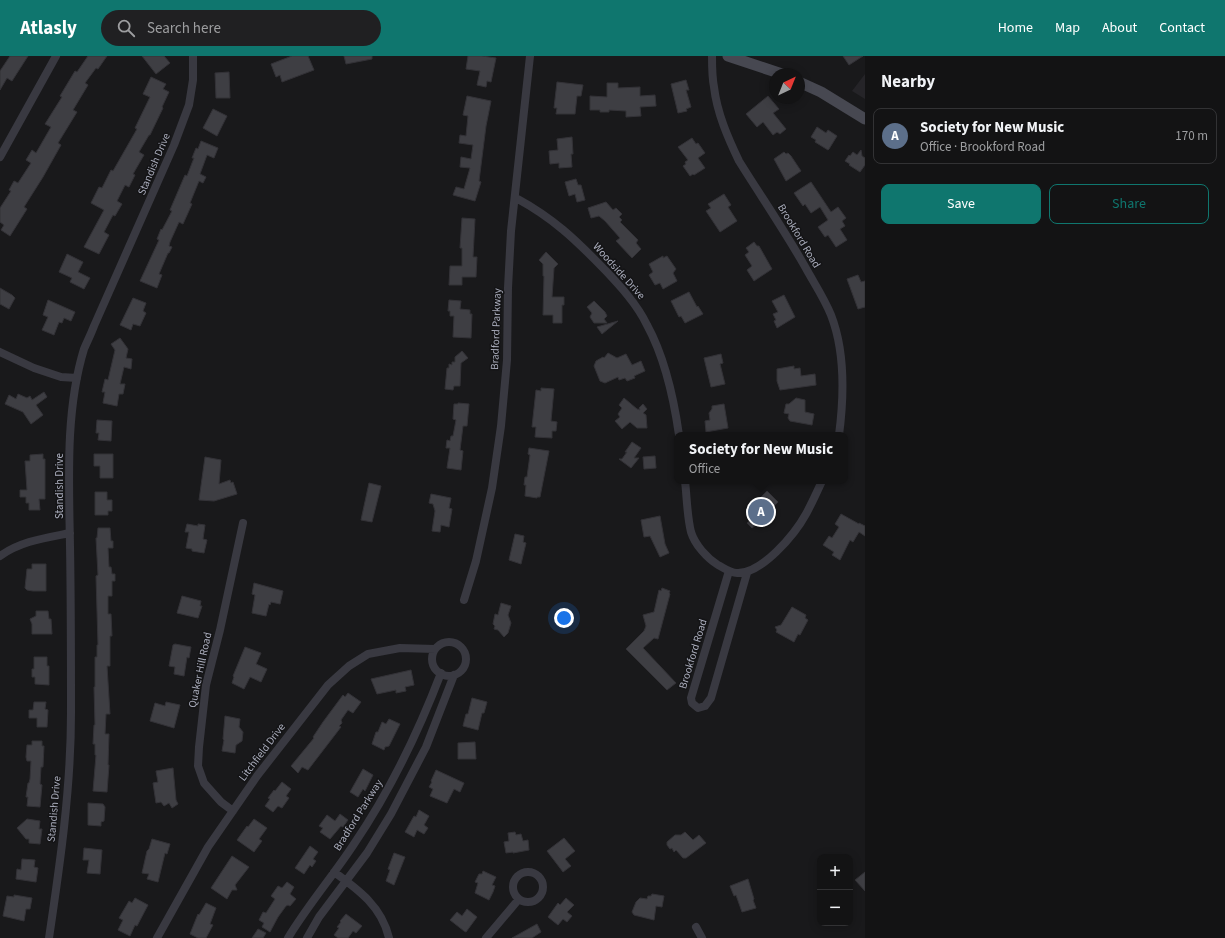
<!DOCTYPE html>
<html lang="en">
<head>
<meta charset="utf-8">
<style>
	:root { --surface:#131314; --page:#202022; --text:#f1f3f6; --muted:#9d9ea0; --line:#323234; --accent:#0f766e }
	body { margin:0; font-family:"Source Sans 3",sans-serif; background:var(--page); color:var(--text) }
	.controls { position:absolute; right:12px; bottom:12px; display:grid; overflow:hidden; border-radius:8px; box-shadow:0 2px 10px #0003 }
	.controls button { width:36px; height:36px; display:grid; place-items:center; padding:0; border:0; border-bottom:1px solid var(--line); background:var(--surface); color:var(--text); font:20px sans-serif }
	.compass { position:absolute; left:769px; top:12px; width:36px; height:36px; border-radius:50%; background:var(--surface); box-shadow:0 2px 10px #0003; rotate:43deg }
	.you { position:absolute; left:564px; top:562px; width:14px; height:14px; margin:-10px; border:3px solid #fff; border-radius:50%; background:#1a73e8; box-shadow:0 0 0 6px #1a73e833 }
	.badge { display:grid; place-items:center; width:26px; height:26px; border-radius:50%; background:var(--accent); color:#fff; font-size:13px; font-weight:700 }
	.pin { position:absolute; translate:-50% -50%; border:2px solid #fff; box-shadow:0 1px 4px #0006 }
	.popup { position:absolute; left:674px; top:376px; width:174px; height:52px; box-sizing:border-box; display:grid; place-content:center; border-radius:8px; background:var(--surface); filter:drop-shadow(0 1px 3px #0005); font-size:13px; white-space:nowrap; color:var(--muted) }
	.popup b { font-size:15px; color:var(--text) }
	.popup::after { content:''; position:absolute; left:50%; top:100%; margin-left:-8px; border:8px solid transparent; border-top-color:var(--surface) }
	.list { margin:0; padding:0; list-style:none }
	h2 { display:flex; justify-content:space-between; align-items:center; height:52px; margin:0; padding:0 16px; font-size:17px }
	h2 small { font-size:13px; font-weight:400; color:var(--muted) }
	.list li { display:grid; grid-template-columns:26px 1fr auto; gap:12px; align-items:center; box-sizing:border-box; height:56px; margin:0 8px 8px; padding:0 8px; border:1px solid var(--line); border-radius:8px }
	.list b { display:block; font-size:15px; white-space:nowrap }
	.list p { margin:0; font-size:13px; white-space:nowrap; color:var(--muted) }
	.list em { font-size:13px; font-style:normal; color:var(--muted) }
	.actions { display:flex; gap:8px; padding:12px 16px }
	.actions a { flex:1; padding:9px 0; border:1px solid var(--accent); border-radius:8px; text-align:center; font-size:14px; color:var(--accent) }
	.actions .main { background:var(--accent); color:#fff }
	.icon { flex:none; width:22px; height:22px; fill:none; stroke:currentColor; stroke-width:2; stroke-linecap:round; stroke-linejoin:round }
	.map { position:relative; flex:none; width:865px; height:882px; overflow:hidden }
	header { display:flex; align-items:center; gap:24px; box-sizing:border-box; height:56px; padding:0 20px; background:var(--accent); color:#fff }
	header strong { font-size:19px }
	nav { display:flex; gap:22px; margin-inline-start:auto; font-size:14px }
	.search { width:280px; height:36px; background:var(--page); display:flex; align-items:center; gap:10px; box-sizing:border-box; padding:0 14px; border-radius:22px; color:var(--muted); font-size:15px }
	main { display:flex }
	aside { flex:1; background:var(--surface) }
	.map>svg:first-child { display:block }
	.built { fill:#252428 }
	.building { fill:#3e3e43; stroke:#333237 }
	.lines { fill:none; stroke-linecap:round; stroke-linejoin:round }
	.street { stroke:#393941; stroke-width:8 }
	.secondary { stroke:#474851; stroke-width:11 }
	.labels { text-anchor:middle; dominant-baseline:central; stroke-width:3; stroke-linejoin:round; paint-order:stroke }
	.street-label { font-size:11px; fill:#aaadbc; stroke:#141416 }
</style>
</head>
<body>
<header>
<strong>Atlasly</strong>
<div class="search"><svg class="icon" aria-label="search" viewBox="0 0 24 24"><circle cx="10" cy="10" r="6"/><path d="M15 15l6 6"/></svg>Search here</div>
<nav><a>Home</a><a>Map</a><a>About</a><a>Contact</a></nav>
</header>
<main>
<div class="map">
<svg width="865" height="882" viewBox="0 0 865 882">
	<rect width="100%" height="100%" fill="#19191b"/>
	<path class="built" d="M865,18V43L852,35Z"/>
	<path class="building" d="M10,0H28L12,25L7,22L0,34V15Z
		M88,0H107L98,13L96,12L85,27L88,29L73,54L77,56L58,87L61,89L43,121L24,151L27,153L10,180L1,174L4,169L0,166V152L11,135L9,134L14,125L18,127L31,107L26,104L32,94L36,97L51,71L45,68L62,41L60,40L75,15L77,16Z
		M142,0H164L170,7L156,18Z
		M292,0H308L314,14L282,26L280,19L276,21L271,8Z
		M344,0H372V3L346,8Z
		M468,0H482L496,2L491,26L487,25L486,31L477,29L480,15L466,13Z
		M843,0H863L849,9Z
		M229,16L230,42H216L215,17Z
		M151,21L166,28L163,33L169,36L162,51L163,52L150,79H149L139,96L144,99L133,118L135,119L129,131L125,129L117,145L122,148L115,160L113,159L104,176L109,179L99,198L84,191L104,154L91,147L99,131L102,132L111,114L113,115L137,73L135,72L150,41L143,38Z
		M686,24L689,34H686L691,51L686,53L687,55L678,57L671,28Z
		M557,26L583,29L581,40H577L575,58H556L557,52H554Z
		M607,27H618V32L640,31V40L655,39L656,50L640,51L641,60L626,61V55L609,54V56H600V54H590V40L607,41Z
		M467,40L491,45L486,70L479,125L481,126L475,145L453,139L456,131L464,133L470,112L460,111L461,101L471,103L473,89L459,87L460,79L466,80L468,60L463,59Z
		M768,40L779,53L773,57L786,73L780,78L777,76L773,79L763,66L757,71L746,58Z
		M213,53L227,60L217,80L203,72Z
		M817,71L826,77L828,74L837,80L829,93L828,94L815,86L816,84L811,81Z
		M572,81L573,98H571L572,111L559,112V107L550,108L549,95L558,94L557,83Z
		M692,82L696,88L698,87L705,97L698,102L705,112L694,119L693,118L690,120L683,110L686,108L685,106L688,104L678,91Z
		M201,85L218,92L214,102L207,99L200,118L206,121L203,127L199,125L190,147L192,148L183,168L179,166L170,186L169,190L172,191L169,197H168L159,218L162,219L157,232L140,225L159,184L157,183L161,173L162,174L172,155L170,154L185,119L187,120L192,107L194,102H192L196,92L198,93Z
		M861,94L862,100L865,102V109L860,116L849,109L850,108L845,105L849,99L850,100L853,96L857,99Z
		M784,96L786,98L788,97L791,100L801,115L786,125L774,103Z
		M576,123L578,129H581L585,144L577,146L575,138L569,140L565,126Z
		M811,126L831,156L838,151L846,162L842,165L845,170L840,173L847,184L836,191L828,179L825,181L818,171L828,164L820,151L811,157L805,148L803,150L794,137Z
		M724,138L731,149L728,151L737,165L720,176L706,155L711,152L708,148Z
		M606,146L613,154L616,152L622,158L619,161L622,164L620,166L638,184L636,187L641,193L632,202L616,185L620,182L605,165L599,160L591,162L588,152Z
		M462,162L475,163L473,201H477L476,221H462V229H449L450,210H462V192H460Z
		M754,186L757,190H759L772,213L754,225L747,214L752,210L745,199L749,196L746,192Z
		M546,196L558,208L554,212L552,241H564V249H562V267H553V259H543L544,220H543V208L539,204Z
		M67,198L83,206L78,216L90,222L84,233L70,226L72,222L59,216Z
		M663,200V202L667,200L676,213L673,217L677,225L663,233L660,227L655,229L649,219L653,216L649,208Z
		M858,219L861,226L865,225V251L858,253L847,223Z
		M0,232L12,239L15,242L9,253L0,248Z
		M689,236L697,251L698,250L703,258L685,267L681,260L679,261L671,245Z
		M784,239L795,261L777,272L774,265L776,264L773,258L778,256L772,245Z
		M133,242L146,247L143,255L146,257L140,270L133,268L131,274L120,269Z
		M48,244L75,256L71,265L64,262L62,267L59,266L54,279L42,274L48,261L43,259Z
		M449,244L461,245L460,253L470,254V258H472L471,282L453,281L454,260H450V255H448Z
		M594,245L605,256L607,260L604,263L607,267H594L590,261L592,257L587,251Z
		M618,265L602,278L597,271Z
		M120,282L128,293L126,302L132,303L131,313L124,311L120,328H125L123,338H119L117,350L103,347L105,336H102L105,323L108,324L115,294L111,288Z
		M462,295L468,302L461,307L460,330H454L453,334L445,333L447,312H449V308L452,309V306H455V301Z
		M608,297L617,302L626,298L632,309L641,305L645,315L634,320L635,322L627,325L625,322L619,324L618,321L605,327L600,325L594,310L596,305L603,301L604,302Z
		M721,298L723,307L720,308L725,328L711,331L704,302Z
		M794,310V313L800,312L801,320L815,318L816,329L780,334L777,325V313Z
		M541,332L554,333L551,365L557,366L556,375H552V382L535,381L536,371H532L536,334L541,335Z
		M44,336L47,341L36,349L43,359L31,368L23,356L5,348L9,339L16,343L18,338L27,342L30,340L32,344Z
		M624,342L637,353L640,354L639,352L643,348L647,353L643,357L646,359L647,372H637L630,366L622,373L615,365L620,361L618,358L622,352L619,349Z
		M796,342L805,344V356L814,358L812,369L790,365L788,362L789,358L784,357L786,348H789Z
		M458,347L469,348L467,370H463L460,394L463,395L461,414L447,412L450,392H446L447,384L450,385L451,380H453L456,364L453,363L454,348H458Z
		M724,348L728,372L706,376L705,365L710,364L709,357L712,353V350Z
		M97,364L112,365L111,385L98,384L99,377H96Z
		M632,386L641,392L634,402H639L631,412L619,403H622L627,396H625Z
		M529,392L549,395L540,441H537V442L525,440L526,429H524L525,421H527L530,399L528,398Z
		M43,398V403H45V443H39L40,454H29V447H26V441H20V434H27L25,405H30V399Z
		M94,398H113V422H100V410H94Z
		M655,400L656,412L644,413L643,401Z
		M205,401L221,404L219,428L230,424L231,427L233,426L237,438L214,445L199,444Z
		M369,427L381,430L372,466L361,464Z
		M767,435L778,446L774,450L775,452L766,461L768,463L760,471L757,468L752,472L747,467L755,460L749,453Z
		M95,436H107V444H112V455H108V459H95Z
		M431,438L451,442L449,452L452,453L449,471L441,469L440,476L432,475L435,455L433,448L429,447Z
		M841,458L859,468V467L865,470V480L859,476L853,486L850,484L840,504L832,499L834,496L823,489L829,480L832,482L839,471L835,468Z
		M660,460L665,488L669,497L660,501L650,480L644,481L641,464Z
		M187,468L198,470V468L205,469L203,483L207,484L204,497L192,495V493L186,492L189,476H185Z
		M98,472H110L111,485H113V492H108L109,511H111L112,518H115V525H112V540H108V558H111L112,580H110V610H107L110,658H106L105,678H109L108,709H109L107,736L93,735L96,699H95V688H93L94,669H95L94,631H95V601H97V589H98L96,520L98,519L96,482H97Z
		M515,478L524,480L523,486L526,487L521,508L509,504Z
		M32,508H46V535H33L27,534L25,532L27,513H32Z
		M254,527L283,535L280,548L271,546L270,549L269,548L266,560L252,557L255,539L252,538Z
		M662,532L670,535L669,537L670,538L658,583L654,582L643,592L676,627L667,634L626,593L644,575L646,570L643,559L654,556L659,534L661,535Z
		M182,540L201,545L200,550H202L198,562L177,557Z
		M501,547L511,550L508,559L511,567L508,577L504,581L498,574L494,573L495,570L493,568L495,558L498,559Z
		M792,551L806,559L805,562L808,564L800,579L798,578L794,586L776,576L777,574L775,571L781,569Z
		M36,555H48L49,563H51L52,578H32V568L30,563L36,560Z
		M175,588L191,591L189,602L187,601L184,620L174,618L175,611L169,610L173,589Z
		M245,591L261,597L256,608L267,613L261,626L250,621L244,633L232,627L234,621L233,620Z
		M34,601H47V610H49V629L35,628V621H32V613H34Z
		M411,614L414,629L405,631L406,635L396,637V634L377,638L371,623Z
		M348,637L361,646L353,657L348,654L341,664L342,667L339,670L341,671L308,714L302,711L298,717L291,710L314,682L313,681L323,666L343,639L345,641Z
		M472,642L487,646L484,657H482L478,674L463,670L466,658H468Z
		M34,646H46L45,653L48,654L47,671H37V662H29V654H33Z
		M166,646L180,649L174,672L150,665L155,647L165,650Z
		M225,660L240,663L239,671L243,676L242,685L236,689L235,697L222,695L224,684L223,683Z
		M389,663L400,668L389,690L385,691L384,694L372,688L376,676H378L382,666L386,668Z
		M32,685H42V690H44L43,711H41L40,728L42,729L40,751L27,750L28,741H26L28,727H29L30,723L31,705H27L26,701L27,689H32Z
		M475,686L476,703H458V687Z
		M173,712L176,744L178,748L172,752L169,747L164,750L161,746L156,747L153,727L158,726L156,715Z
		M363,713L373,719L365,735L363,733L358,741L350,736Z
		M436,714L464,727L460,736L454,733L447,747L430,740L433,733L429,731L432,726L431,725Z
		M282,726L291,733L286,740L289,742L282,752L278,750L273,756L265,750L270,743L268,742L274,734L275,735Z
		M88,747L103,748L105,751L104,765L101,766V770L88,769Z
		M419,754L429,760L424,769L428,772L424,778L417,774L414,781L405,776L414,760L416,761Z
		M340,758L348,764L343,771L341,770L330,783L320,776L323,772L319,770L327,759L335,765Z
		M27,763L40,765L39,773H42L40,788L29,787V783H26L17,772Z
		M254,763L267,772L259,783L262,785L254,796L237,784L247,770L248,771Z
		M515,776L516,779L521,778L523,785L528,784L529,794L513,797V796L506,797L504,786L509,785L508,777Z
		M685,776L693,784L699,779L706,787L686,802H683L676,794L674,796L672,792L670,793L667,789V786L675,779H681Z
		M564,782L575,795L565,803L571,810L563,816L547,795Z
		M152,783L170,788L167,798L165,797L158,826L147,823L149,818L142,817L147,795L149,793Z
		M310,790L318,796L313,803L316,805L312,811L310,809L304,818L295,812Z
		M84,792L102,794L100,818L87,817L89,804H83Z
		M394,797L405,801L394,829L386,825L390,814L388,813Z
		M232,800L249,811L235,829L237,834H232L227,843L211,832Z
		M22,803L35,804L34,811L38,812L36,826L16,823L17,813L21,814Z
		M483,815L496,821L492,829L495,830L493,836L489,844L475,837L478,827L475,826L479,818H482Z
		M865,816V835L855,824Z
		M748,823L754,843L753,844L756,852L742,856L736,839L734,840L730,830Z
		M287,826L294,831L290,838L296,843L290,850L288,849L286,850L278,861L270,876L262,871L264,867L259,864L263,856L266,857L275,843L271,840L278,830L282,832Z
		M652,838L664,840L662,851L656,850L654,864L634,859L632,856L636,846L640,842L647,843L648,840H651Z
		M14,839L32,842L30,853H26L24,865L3,860L7,840L14,841Z
		M135,842L148,849L137,870L135,869L130,880L118,874L123,864L119,862L129,845L132,847Z
		M566,842L574,849L567,856L572,860L567,866L563,863L558,869L548,861L558,847L560,849Z
		M206,847L216,852L210,868L213,869L206,882H198L190,878L198,858L199,859Z
		M467,853L477,861L466,876L464,875L450,864L457,856L462,860Z
		M346,858L362,870L356,877L353,875L348,882H338L334,879L339,872L337,871L341,866L340,865Z
		M537,868L541,876L532,882H512Z
		M258,873L266,877L263,882H252Z"/>
	<g class="lines">
		<path class="street" d="M712,0C712,10 712,21 714,31C717,57 728,82 739,105C762,142 787,178 808,216C816,230 825,244 831,259C845,295 844,341 839,379
			M0,101L56,0
			M516,142C553,162 575,183 605,214C620,230 637,248 647,269C664,300 674,344 679,379
			M0,296L34,312L61,321L77,322
			M685,425C687,442 687,460 691,476C695,489 707,502 718,509C724,512 730,517 737,517C762,518 795,478 806,458C812,447 817,436 822,425
			M0,500C21,485 45,482 70,477
			M729,515L691,642L692,647L698,652L705,650L711,642L747,517
			M464,544L476,505L492,432L501,370L507,304L508,232L511,175L530,0
			M432 603a17 17 0 1 1 34 0a17 17 0 1 1-34 0Z
			M233,755L221,746L204,727L198,710L199,691L206,629L220,574L243,467
			M334,816C359,834 382,851 389,882
			M513 831a15 15 0 1 1 30 0a15 15 0 1 1-30 0Z
			M696,871L702,882
			M49,882C60,808 71,733 71,657C71,602 71,546 70,490C69,426 65,355 84,293C87,286 91,278 94,270L174,89L189,49L193,24V0
			M157,882L208,791L257,720L328,629L349,610L368,598L400,592L435,593
			M288,882C308,849 333,820 354,788C390,735 418,677 441,617
			M307,882L319,861L367,797L391,758L426,691L454,619
			M486,882L519,843"/>
		<path class="secondary" d="M728,0L782,18
			M799,26L821,36L865,63"/>
	</g>
	<g class="labels">
		<g class="street-label">
			<text transform="translate(154 108) rotate(-67)">Standish Drive</text>
			<text transform="translate(799 180) rotate(59)">Brookford Road</text>
			<text transform="translate(619 215) rotate(48)">Woodside Drive</text>
			<text transform="translate(496 273) rotate(-88)">Bradford Parkway</text>
			<text transform="translate(59 430) rotate(-90)">Standish Drive</text>
			<text transform="translate(693 598) rotate(-73)">Brookford Road</text>
			<text transform="translate(200 614) rotate(-78)">Quaker Hill Road</text>
			<text transform="translate(262 696) rotate(-53)">Litchfield Drive</text>
			<text transform="translate(54 753) rotate(-85)">Standish Drive</text>
			<text transform="translate(358 759) rotate(-58)">Bradford Parkway</text>
		</g>
	</g>
</svg>
<div class="controls">
<button>+</button>
<button>−</button>
</div>
<svg class="compass" viewBox="-18 -18 36 36"><path d="M0-13l5 13h-10z" fill="#e53935"/><path d="M0 13l5-13h-10z" fill="#9d9ea0"/></svg>
<div class="you"></div>
<div class="pin badge" style="left:761px;top:456px;background:#5c6f8a">A</div>
<div class="popup"><b>Society for New Music</b>Office</div>
</div>
<aside>
<h2>Nearby<small></small></h2>
<ul class="list">
<li><span class="badge" style="background:#5c6f8a">A</span><div><b>Society for New Music</b><p>Office · Brookford Road</p></div><em>170 m</em></li>
</ul>
<div class="actions"><a class="main">Save</a><a>Share</a></div>
</aside>
</main>
</body>
</html>
